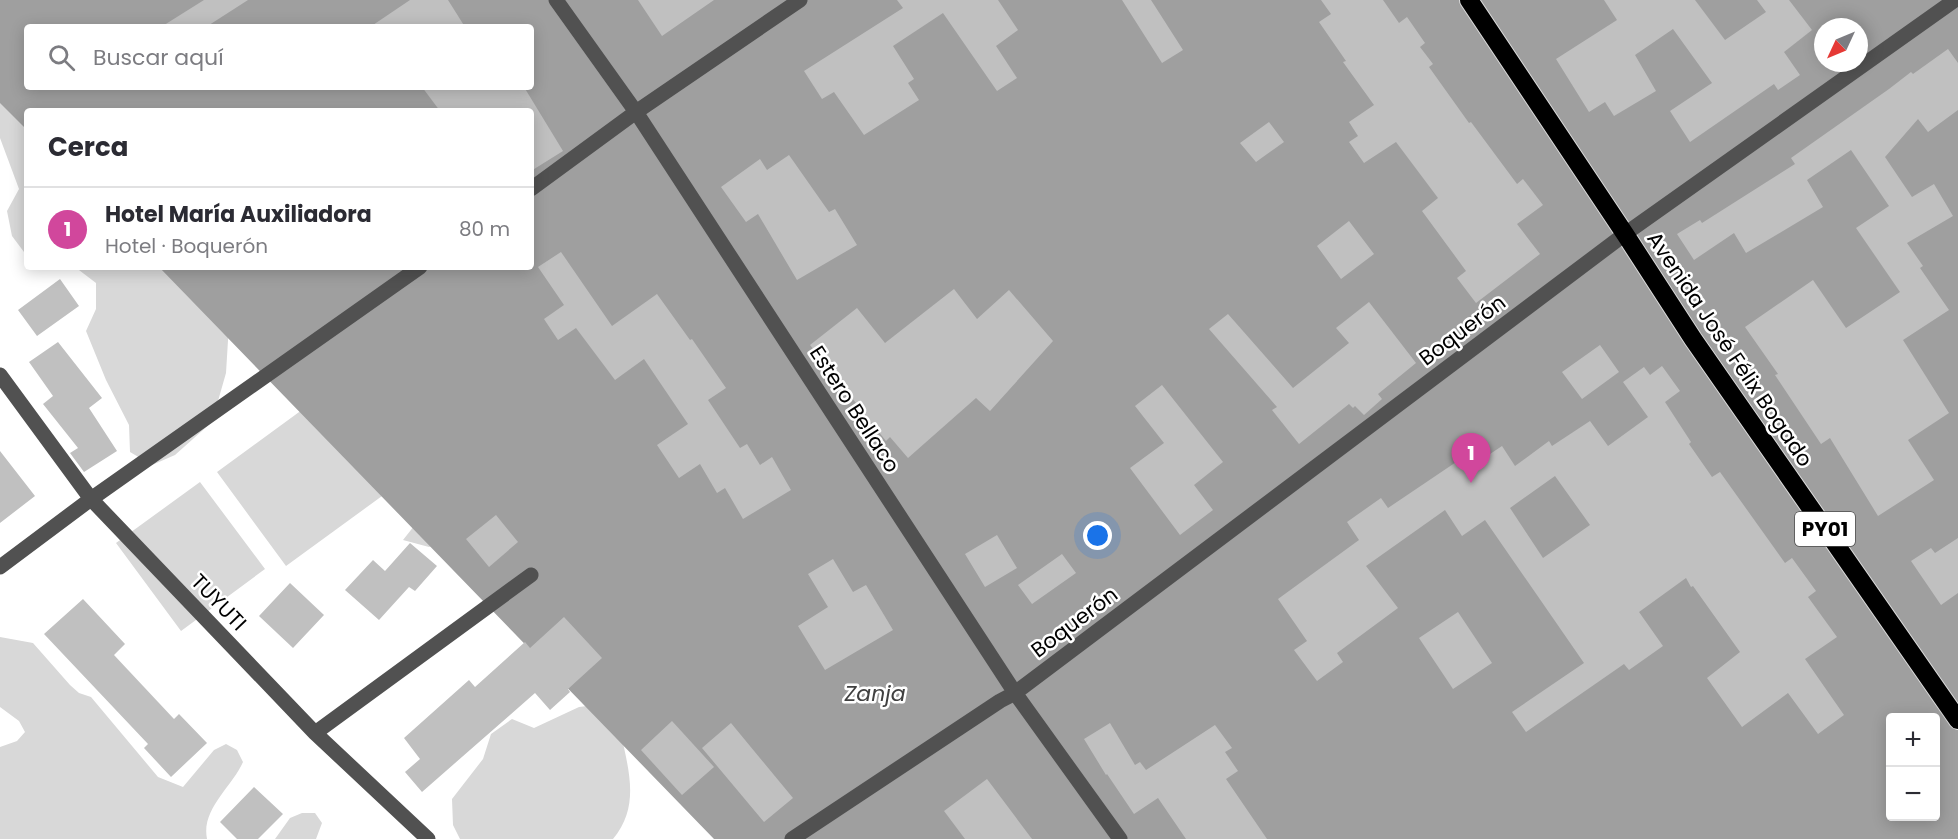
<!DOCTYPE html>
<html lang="es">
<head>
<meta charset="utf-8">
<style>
	:root { --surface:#fff; --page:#f7f7f7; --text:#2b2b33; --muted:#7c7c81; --line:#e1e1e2; --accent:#000 }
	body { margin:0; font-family:Poppins,sans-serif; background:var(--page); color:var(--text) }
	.controls { position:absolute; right:18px; bottom:18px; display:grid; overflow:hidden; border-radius:6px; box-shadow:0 3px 15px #0003 }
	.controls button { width:54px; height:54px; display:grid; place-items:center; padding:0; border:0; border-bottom:2px solid var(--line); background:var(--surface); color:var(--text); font:30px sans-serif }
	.compass { position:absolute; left:1814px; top:18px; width:54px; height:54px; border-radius:50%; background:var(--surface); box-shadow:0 3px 15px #0003; rotate:226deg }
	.you { position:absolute; left:1098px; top:536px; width:21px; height:21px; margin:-15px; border:4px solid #fff; border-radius:50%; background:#1a73e8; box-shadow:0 0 0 9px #1a73e833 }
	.badge { display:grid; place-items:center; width:39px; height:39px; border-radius:50%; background:var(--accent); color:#fff; font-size:20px; font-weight:700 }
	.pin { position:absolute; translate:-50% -50px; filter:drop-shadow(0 2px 3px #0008) }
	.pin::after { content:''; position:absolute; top:32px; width:21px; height:18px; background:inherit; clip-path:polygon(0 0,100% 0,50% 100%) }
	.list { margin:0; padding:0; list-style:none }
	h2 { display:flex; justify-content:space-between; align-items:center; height:78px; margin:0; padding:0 24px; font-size:26px }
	h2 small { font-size:20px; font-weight:400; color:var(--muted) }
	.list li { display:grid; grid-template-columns:39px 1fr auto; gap:18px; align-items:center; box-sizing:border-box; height:84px; padding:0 24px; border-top:2px solid var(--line) }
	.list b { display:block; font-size:22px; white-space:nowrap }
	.list p { margin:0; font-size:20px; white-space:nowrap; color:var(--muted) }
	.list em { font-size:20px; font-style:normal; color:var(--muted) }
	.icon { flex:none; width:33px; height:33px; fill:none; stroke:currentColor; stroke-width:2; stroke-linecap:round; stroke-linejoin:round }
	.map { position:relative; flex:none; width:1958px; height:839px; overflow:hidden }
	.search { position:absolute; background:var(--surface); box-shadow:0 3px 15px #0003; left:24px; top:24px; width:510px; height:66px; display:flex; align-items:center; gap:15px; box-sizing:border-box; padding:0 21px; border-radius:6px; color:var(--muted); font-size:22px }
	.panel { position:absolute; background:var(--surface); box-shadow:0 3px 15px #0003; left:24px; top:108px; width:510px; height:162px; border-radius:6px }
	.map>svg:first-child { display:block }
	.green { fill:#d8d8d8 }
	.water { fill:#9f9f9f; fill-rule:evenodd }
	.building { fill:#c0c0c0; fill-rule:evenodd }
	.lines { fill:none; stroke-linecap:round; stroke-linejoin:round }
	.highway-casing { stroke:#dbdbdb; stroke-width:20 }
	.minor { stroke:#515151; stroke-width:15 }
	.highway { stroke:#000; stroke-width:18 }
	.labels { text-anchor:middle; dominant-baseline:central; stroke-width:5; stroke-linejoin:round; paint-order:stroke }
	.shield { fill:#fff; stroke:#4c4c4c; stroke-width:1.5 }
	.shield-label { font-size:20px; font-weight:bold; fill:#000 }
	.street-label { font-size:21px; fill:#000; stroke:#fff }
	.water-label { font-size:22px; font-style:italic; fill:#404040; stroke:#fff }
</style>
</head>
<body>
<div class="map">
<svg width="1958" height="839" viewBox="0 0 1958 839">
	<rect width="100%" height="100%" fill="#fff"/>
	<path class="green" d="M0,56L27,87V256L12,236L7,211L19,189L0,138Z
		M48,267H362L229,324L226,373L212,422L175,455L152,465L130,452L129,425L106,380L86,331L96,309V283L75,267L51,268Z
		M467,300L516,315L559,376L565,399L560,424L579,441L602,431L619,413L645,410L641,433L626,451L631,473L649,487L672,497L710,528L731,538L774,513L797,505L821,504L842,547L812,586L805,635L795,658L802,681L801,705L794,729L772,741L748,737L726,726L709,709L684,702L660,705L637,715L621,734C629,771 640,807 613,839H460L453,825L452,799L483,759L491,734L512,719L534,728L579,707L603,704L628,695L626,644L598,601L577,584L555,575L498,520L474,524L454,539L429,547L403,540L418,521L415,493L425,416L399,380L421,339L448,313Z
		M347,377L415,472L286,566L217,472Z
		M200,482L265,569L181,631L116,543Z
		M0,637L33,643L70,685L79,693L91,697L158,777L183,787L214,750L226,744L237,750L243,762C232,787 201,809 207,839H0V747L17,741L25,732L19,721L0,707Z
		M302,813H315L322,823L316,839H275L290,818Z"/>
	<path class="water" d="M0,0H1958V839H714L159,267H531V111H27V130L0,103ZM27,27H531V87H27ZM1823,27H1859V63H1823ZM1890,718H1936V816H1890Z"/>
	<path class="building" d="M204,0H248L206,27H161Z
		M410,0H448L465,27H370Z
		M638,0H714L662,36Z
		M897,0H998L1018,30L996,46L1017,78L997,91L943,13L893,46L914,79L908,83L919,100L864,135L834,92L822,99L804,71L903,8Z
		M1122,0H1151L1183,50L1162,63Z
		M1321,0H1383L1399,23L1407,17L1425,43L1420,47L1433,64L1429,67L1469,123L1471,122L1517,184L1523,179L1543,205L1517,224L1540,254L1476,303L1457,278L1466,271L1422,211L1438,198L1396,142L1364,163L1349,142L1358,136L1349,122L1374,105L1343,62L1346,61L1319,22L1331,14Z
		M1604,0H1695L1725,40L1766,12L1757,0H1789L1812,30L1784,52L1800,75L1778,90L1774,84L1690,142L1670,111L1712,83L1673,29L1635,55L1656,91L1614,116L1605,102L1589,112L1556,59L1617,20Z
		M1948,49L1958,63V110L1928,132L1918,119L1885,157L1912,197L1934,184L1953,216L1907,243L1923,266L1920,268L1949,310L1903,340L1949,413L1908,440L1934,480L1878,516L1830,438L1821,444L1775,375L1778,374L1745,327L1813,280L1846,328L1900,292L1856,228L1889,206L1851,150L1807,180L1823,207L1746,253L1734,233L1694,260L1677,234L1700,220L1702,223L1795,164L1791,158L1889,89L1911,72L1913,74Z
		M422,87H524L563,151L531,171V111H440Z
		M1269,122L1284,142L1256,162L1240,143Z
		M789,155L829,212L835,209L857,245L797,280L758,214L746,222L721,187L760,159L767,170Z
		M1349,221L1374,254L1341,279L1317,246Z
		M561,252L612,326L657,294L690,340L692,339L726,388L708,400L740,448L747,444L760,465L772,457L791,490L743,519L725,488L717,493L700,464L679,478L657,445L688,424L644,359L615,380L576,328L558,340L544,319L564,305L538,267Z
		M60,279L79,306L37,336L18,310Z
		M954,289L977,319L1009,290L1053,341L990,411L976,398L908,458L890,437L886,441L810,345L857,308L885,343Z
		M1369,302L1416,363L1378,394L1382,399L1364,415L1355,406L1353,408L1349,404L1299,444L1272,410L1277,407L1209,329L1228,314L1293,388L1349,343L1336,328Z
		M58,342L102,398L89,408L117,451L84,472L70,453L78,448L43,404L53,396L29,362Z
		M1600,345L1619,372L1582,399L1562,372Z
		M1662,366L1680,391L1665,402L1691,442L1689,444L1712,477L1720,472L1785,563L1792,558L1816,591L1808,597L1837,637L1805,659L1844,715L1818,734L1788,693L1742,727L1707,678L1740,652L1693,586L1691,587L1686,578L1639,612L1663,646L1629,670L1624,664L1526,732L1512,712L1584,663L1485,520L1462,536L1445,510L1366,566L1398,608L1337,653L1343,662L1317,681L1294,650L1307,641L1278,599L1359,540L1347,522L1381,498L1388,508L1471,452L1478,462L1502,446L1515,466L1549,441L1552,446L1590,421L1608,446L1648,417L1623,382L1644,367L1650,375ZM1555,476L1590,525L1543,558L1510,508Z
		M1162,385L1223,462L1194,485L1213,510L1180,535L1130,468L1164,443L1135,406Z
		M0,451L35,496L0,523Z
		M496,515L518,542L489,567L466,539Z
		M997,535L1017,568L985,587L965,554Z
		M1958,538V593L1941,605L1911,561L1931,548L1935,553Z
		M410,543L437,566L415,591L409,587L379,620L345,590L373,560L385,571Z
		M1062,554L1076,573L1032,604L1018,585Z
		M833,559L853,592L866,585L893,630L825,670L798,626L828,607L808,574Z
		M290,583L324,615L293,648L259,616Z
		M83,599L125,644L114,655L174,719L179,714L207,743L171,777L144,748L148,744L44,634Z
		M1458,612L1492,663L1453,689L1419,638Z
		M564,617L602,658L568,689L570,692L550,710L535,693L422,792L405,772L420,759L404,738L469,680L475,687L525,642L530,648Z
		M672,721L714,767L682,795L641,750Z
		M731,723L793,798L764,822L702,748Z
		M1110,723L1135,765L1140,762L1146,770L1215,725L1232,748L1225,752L1238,771L1226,779L1267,839H1186L1158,798L1134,814L1107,774L1106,775L1084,739Z
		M987,779L1032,839H965L944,811Z
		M254,787L283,814L258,839H237L220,822Z"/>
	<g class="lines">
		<defs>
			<path id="highway" d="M1469,0L1625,234L1693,339L1958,720"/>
		</defs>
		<use href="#highway" class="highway-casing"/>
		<path class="minor" d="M556,0L636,112L1015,693L1120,839
			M531,189L636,112L800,0
			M0,375L91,499L315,733L428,839
			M0,567L91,499L420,267
			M315,733L531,575
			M792,839L1000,701L1015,693L1625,234L1955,0"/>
		<use href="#highway" class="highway"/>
	</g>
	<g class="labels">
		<rect class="shield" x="1795" y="512" width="60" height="34" rx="4.5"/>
		<g class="shield-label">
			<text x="1825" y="529">PY01</text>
		</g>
		<g class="street-label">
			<text transform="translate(1462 330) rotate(-37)">Boquerón</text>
			<text transform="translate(1730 349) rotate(56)">Avenida José Félix Bogado</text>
			<text transform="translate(855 409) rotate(57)">Estero Bellaco</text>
			<text transform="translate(219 602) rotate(46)">TUYUTI</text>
			<text transform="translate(1074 622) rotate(-37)">Boquerón</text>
		</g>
		<g class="water-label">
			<text x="875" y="693">Zanja</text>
		</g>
	</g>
</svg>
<div class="controls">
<button>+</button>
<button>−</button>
</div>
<svg class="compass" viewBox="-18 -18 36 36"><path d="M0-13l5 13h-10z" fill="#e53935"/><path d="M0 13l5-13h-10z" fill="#7c7c81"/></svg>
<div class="you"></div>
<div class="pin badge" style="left:1471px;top:483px;background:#d1479c">1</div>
<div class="search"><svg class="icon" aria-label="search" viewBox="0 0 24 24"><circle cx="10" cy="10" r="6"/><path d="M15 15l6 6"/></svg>Buscar aquí</div>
<section class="panel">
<h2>Cerca<small></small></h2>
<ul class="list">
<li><span class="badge" style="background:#d1479c">1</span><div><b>Hotel María Auxiliadora</b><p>Hotel · Boquerón</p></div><em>80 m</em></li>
</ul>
</section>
</div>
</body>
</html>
